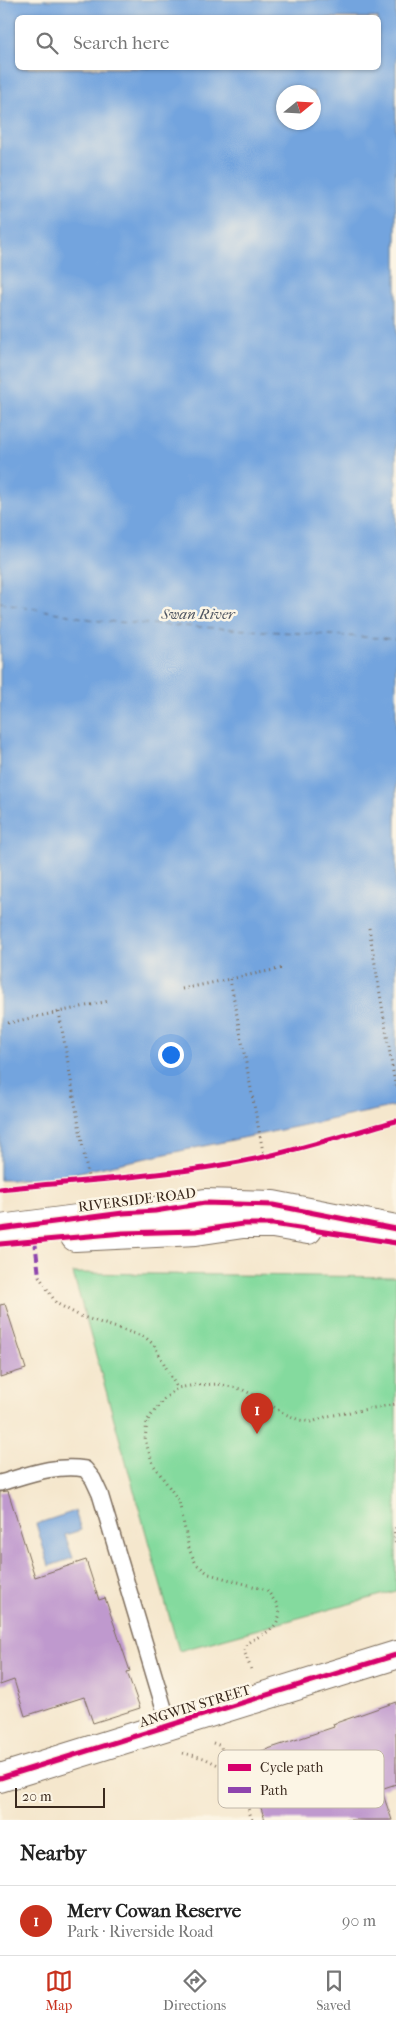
<!DOCTYPE html>
<html lang="en">
<head>
<meta charset="utf-8">
<style>
	:root { --surface:#fff; --page:#f6f6f6; --text:#222; --muted:#767676; --line:#e0e0e0; --accent:#c8321e }
	body { margin:0; font-family:"IM FELL French Canon",serif; background:var(--page); color:var(--text) }
	.compass { position:absolute; left:276px; top:85px; width:45px; height:45px; border-radius:50%; background:var(--surface); box-shadow:0 1px 4px #0004; rotate:72deg }
	.scale { position:absolute; left:15px; bottom:12px; width:90px; box-sizing:border-box; padding-left:5px; border:2px solid #3b2a1e; border-top:0; font-size:14px; line-height:18px; white-space:nowrap; color:#3b2a1e; -webkit-text-stroke:4px #fcf5e5; paint-order:stroke }
	.you { position:absolute; left:170px; top:1054px; width:18px; height:18px; margin:-12px; border:4px solid #fff; border-radius:50%; background:#1a73e8; box-shadow:0 0 0 8px #1a73e833 }
	.badge { display:grid; place-items:center; width:32px; height:32px; border-radius:50%; background:var(--accent); color:#fff; font-size:16px; font-weight:700 }
	.pin { position:absolute; translate:-50% -41px; filter:drop-shadow(0 1px 2px #0008) }
	.pin::after { content:''; position:absolute; top:26px; width:18px; height:15px; background:inherit; clip-path:polygon(0 0,100% 0,50% 100%) }
	.list { margin:0; padding:0; list-style:none }
	h2 { display:flex; justify-content:space-between; align-items:center; height:65px; margin:0; padding:0 20px; font-size:21px }
	h2 small { font-size:16px; font-weight:400; color:var(--muted) }
	.list li { display:grid; grid-template-columns:32px 1fr auto; gap:15px; align-items:center; box-sizing:border-box; height:70px; padding:0 20px; border-top:1px solid var(--line) }
	.list b { display:block; font-size:19px; white-space:nowrap }
	.list p { margin:0; font-size:16px; white-space:nowrap; color:var(--muted) }
	.list em { font-size:16px; font-style:normal; color:var(--muted) }
	.icon { flex:none; width:28px; height:28px; fill:none; stroke:currentColor; stroke-width:2; stroke-linecap:round; stroke-linejoin:round }
	.map { position:relative; flex:none; width:396px; height:1820px; overflow:hidden }
	.search { position:absolute; background:var(--surface); box-shadow:0 1px 4px #0004; left:15px; right:15px; top:15px; height:55px; display:flex; align-items:center; gap:12px; box-sizing:border-box; padding:0 18px; border-radius:8px; color:var(--muted); font-size:19px }
	.sheet { height:135px; background:var(--surface) }
	nav { display:flex; justify-content:space-around; align-items:center; box-sizing:border-box; height:70px; border-top:1px solid var(--line); background:var(--surface); font-size:14px; color:var(--muted) }
	nav a { display:grid; justify-items:center; gap:2px }
	nav .on { color:var(--accent) }
	.map>svg:first-child { display:block }
	.green { fill:#84da9e; stroke:#60825e }
	.water { fill:#73a4de; stroke:#57677e; fill-rule:evenodd }
	.lines { fill:none; stroke-linecap:round; stroke-linejoin:round }
	.ferry { stroke:#4f5561; stroke-width:1; stroke-dasharray:6 5; stroke-linecap:butt }
	.building { fill:#bf99ce }
	.lane-casing { stroke:#7c6c5b; stroke-width:18 }
	.street-casing { stroke:#7c6c5b; stroke-width:30 }
	.secondary-casing { stroke:#7c6c5b; stroke-width:30 }
	.path { stroke:#7c6c5b; stroke-width:3; stroke-dasharray:1 4; stroke-linecap:butt }
	.lane { stroke:#fff; stroke-width:15 }
	.street { stroke:#fff; stroke-width:28 }
	.secondary { stroke:#fff; stroke-width:28 }
	.quiet { stroke:#8e44ad; stroke-width:4; stroke-dasharray:8 4; stroke-linecap:butt }
	.cycleway-casing { stroke:#fcf5e5; stroke-width:8 }
	.cycleway { stroke:#d6006c; stroke-width:5 }
	.labels { text-anchor:middle; dominant-baseline:central; stroke-width:5; stroke-linejoin:round; paint-order:stroke }
	.street-label { font-size:14px; fill:#3b2a1e; stroke:#fcf5e5 }
	.water-label { font-size:15px; font-style:italic; fill:#4f5561; stroke:#fcf5e5 }
	.key { fill:#fcf5e5; stroke:#c2b8a9; stroke-width:1 }
	.key-label { font-size:14px; fill:#3b2a1e }
</style>
</head>
<body>
<div class="map">
<svg width="396" height="1820" viewBox="0 0 396 1820">
	<rect width="100%" height="100%" fill="#fcf5e5"/>
	<filter id="ink" filterUnits="userSpaceOnUse"><feTurbulence type="fractalNoise" baseFrequency=".02" numOctaves="2"/><feDisplacementMap in="SourceGraphic" scale="10" xChannelSelector="R" yChannelSelector="G"/><feConvolveMatrix kernelMatrix="1 2 1 2 8 2 1 2 1" color-interpolation-filters="sRGB"/></filter>
	<filter id="wash" filterUnits="userSpaceOnUse"><feTurbulence type="fractalNoise" baseFrequency=".0096" numOctaves="4" result="noise"/><feDisplacementMap in="SourceGraphic" scale="20" xChannelSelector="R" yChannelSelector="G"/><feGaussianBlur stdDeviation="1.12" result="paint"/><feColorMatrix in="noise" values="0 0 0 0 0 0 0 0 0 0 0 0 0 0 0 0 0 1.4 0 .05"/><feComposite in="paint" operator="in"/></filter>
	<g filter="url(#wash)">
		<rect width="100%" height="100%" fill="#f5e7cd"/>
		<path class="green" d="M73,1273L396,1277V1591L179,1651Z"/>
		<path class="water" d="M0,0H396V1106L41,1180H0ZM18,18H378V68H18ZM284,92H314V122H284Z
			M75,1511L81,1530L65,1535L73,1558L49,1566L36,1524Z"/>
		<g class="lines">
			<path class="ferry" d="M0,602L100,621L396,639"/>
		</g>
		<g id="blocks">
			<path class="building" d="M5,1304L26,1369L0,1377V1305Z
				M8,1491L35,1577L86,1560L99,1600L105,1598L130,1671L127,1672L140,1708L93,1723L84,1697L25,1716L14,1680L0,1685V1492Z
				M396,1702V1784L381,1789L392,1820H265L244,1757L334,1727L333,1724Z"/>
		</g>
	</g>
	<g filter="url(#ink)">
		<use href="#blocks" fill-opacity="0" stroke="#7c6c5b" stroke-width="1"/>
		<g class="lines">
			<defs>
				<path id="lane" d="M0,1483C28,1475 55,1464 85,1469L93,1479L100,1494L169,1725"/>
				<path id="street" d="M0,1778L396,1655"/>
				<path id="secondary" d="M0,1229L123,1213L155,1211L205,1203L273,1205L396,1229
					M75,1237L196,1231L243,1224H273L308,1230"/>
			</defs>
			<use href="#lane" class="lane-casing"/>
			<use href="#street" class="street-casing"/>
			<use href="#secondary" class="secondary-casing"/>
			<path class="path" d="M369,928L396,1090
				M230,979L264,1157
				M182,989L283,968
				M59,1012L89,1182
				M8,1023L109,1001
				M0,1189C88,1180 177,1176 264,1157C308,1147 352,1133 396,1121
				M39,1276L56,1303L80,1316L145,1337L154,1345L177,1388
				M396,1528L394,1530L396,1545
				M251,1669L244,1651L246,1644C260,1634 276,1633 280,1613L276,1603L267,1590L209,1574L196,1564L189,1549L179,1501L153,1464L145,1440L147,1421L163,1400L177,1388L196,1385L218,1384L241,1389L264,1400L281,1412L299,1420L312,1422L328,1416L396,1404
				M213,1743L221,1746L224,1768L240,1783L252,1820
				M183,1753L204,1758L224,1768"/>
			<use href="#lane" class="lane"/>
			<use href="#street" class="street"/>
			<use href="#secondary" class="secondary"/>
			<path class="quiet" d="M35,1240L39,1276"/>
			<defs>
				<path id="cycleway" d="M0,1189C88,1180 177,1176 264,1157C308,1147 352,1133 396,1121
					M0,1229L123,1213L155,1211L205,1203L273,1205L396,1229
					M0,1244L123,1233L196,1231L243,1224H273L396,1243
					M0,1778L396,1655"/>
			</defs>
			<use href="#cycleway" class="cycleway-casing"/>
			<use href="#cycleway" class="cycleway"/>
		</g>
	</g>
	<g class="labels">
		<g class="street-label">
			<text transform="translate(137 1200) rotate(-7)">RIVERSIDE ROAD</text>
			<text transform="translate(195 1706) rotate(-17)">ANGWIN STREET</text>
		</g>
		<g class="water-label">
			<text x="198" y="614">Swan River</text>
		</g>
	</g>
	<rect x="218" y="1750" width="166" height="58" rx="8" class="key"/>
	<rect x="228" y="1764" width="23" height="7" fill="#d6006c"/>
	<rect x="228" y="1787" width="23" height="6" fill="#8e44ad"/>
	<g class="key-label">
		<text x="260" y="1772">Cycle path</text>
		<text x="260" y="1795">Path</text>
	</g>
</svg>
<svg class="compass" viewBox="-18 -18 36 36"><path d="M0-13l5 13h-10z" fill="#e53935"/><path d="M0 13l5-13h-10z" fill="#767676"/></svg>
<div class="scale">20 m</div>
<div class="you"></div>
<div class="pin badge" style="left:257px;top:1434px">1</div>
<div class="search"><svg class="icon" aria-label="search" viewBox="0 0 24 24"><circle cx="10" cy="10" r="6"/><path d="M15 15l6 6"/></svg>Search here</div>
</div>
<section class="sheet">
<h2>Nearby<small></small></h2>
<ul class="list">
<li><span class="badge">1</span><div><b>Merv Cowan Reserve</b><p>Park · Riverside Road</p></div><em>90 m</em></li>
</ul>
</section>
<nav>
<a class="on"><svg class="icon" aria-label="map" viewBox="0 0 24 24"><path d="M3 6l6-2 6 2 6-2v14l-6 2-6-2-6 2zM9 4v14M15 6v14"/></svg>Map</a>
<a><svg class="icon" aria-label="directions" viewBox="0 0 24 24"><path d="M12 3l9 9-9 9-9-9zM9 14v-3h6M13 9l2 2-2 2"/></svg>Directions</a>
<a><svg class="icon" aria-label="saved" viewBox="0 0 24 24"><path d="M7 4h10v16l-5-4-5 4z"/></svg>Saved</a>
</nav>
</body>
</html>
